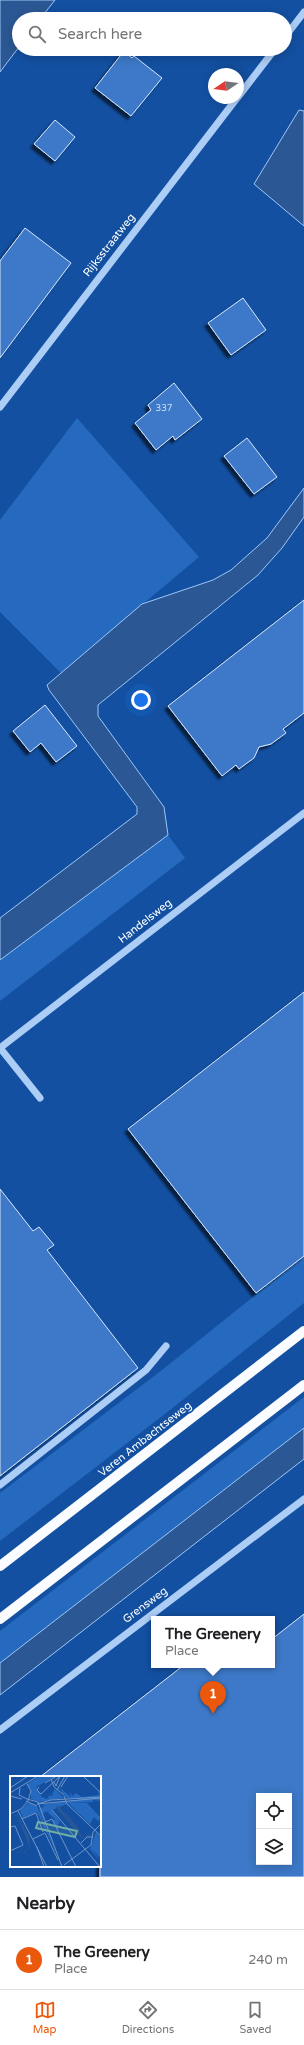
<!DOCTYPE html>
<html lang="en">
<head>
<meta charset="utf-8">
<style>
	:root { --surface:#fff; --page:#f6f6f6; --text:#202124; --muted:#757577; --line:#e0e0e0; --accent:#ea580c }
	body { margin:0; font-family:"Varela Round",sans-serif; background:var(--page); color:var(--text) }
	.controls { position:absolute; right:12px; bottom:12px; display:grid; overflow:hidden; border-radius:0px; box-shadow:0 2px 10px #0003 }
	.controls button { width:36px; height:36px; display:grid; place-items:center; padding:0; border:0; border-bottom:1px solid var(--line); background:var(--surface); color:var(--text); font:20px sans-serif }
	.compass { position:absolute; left:208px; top:68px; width:36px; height:36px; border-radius:50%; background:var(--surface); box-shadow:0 2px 10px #0003; rotate:257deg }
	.you { position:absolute; left:141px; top:700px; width:14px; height:14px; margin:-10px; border:3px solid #fff; border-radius:50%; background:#1a73e8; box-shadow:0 0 0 6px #1a73e833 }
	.badge { display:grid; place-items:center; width:26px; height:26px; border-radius:50%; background:var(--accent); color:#fff; font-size:13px; font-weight:700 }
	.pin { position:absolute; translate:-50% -33px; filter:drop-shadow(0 1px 2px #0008) }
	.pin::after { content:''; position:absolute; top:21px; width:14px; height:12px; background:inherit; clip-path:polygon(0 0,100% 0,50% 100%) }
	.popup { position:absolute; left:151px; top:1616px; width:124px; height:52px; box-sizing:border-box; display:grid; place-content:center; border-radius:0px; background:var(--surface); filter:drop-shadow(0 1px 3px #0005); font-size:13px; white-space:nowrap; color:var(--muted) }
	.popup b { font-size:15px; color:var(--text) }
	.popup::after { content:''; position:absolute; left:50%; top:100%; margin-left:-8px; border:8px solid transparent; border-top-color:var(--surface) }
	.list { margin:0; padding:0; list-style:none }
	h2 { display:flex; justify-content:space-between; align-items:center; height:52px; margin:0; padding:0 16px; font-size:17px }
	h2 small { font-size:13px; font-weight:400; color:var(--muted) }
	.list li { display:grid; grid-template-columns:26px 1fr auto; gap:12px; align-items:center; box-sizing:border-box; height:60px; padding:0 16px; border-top:1px solid var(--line) }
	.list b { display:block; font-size:15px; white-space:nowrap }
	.list p { margin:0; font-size:13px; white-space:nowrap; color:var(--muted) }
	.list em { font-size:13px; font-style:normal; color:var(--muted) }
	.icon { flex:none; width:22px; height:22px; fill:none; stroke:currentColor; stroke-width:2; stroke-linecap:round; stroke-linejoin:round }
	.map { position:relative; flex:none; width:304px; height:1877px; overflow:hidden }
	.search { position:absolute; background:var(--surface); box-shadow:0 2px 10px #0003; left:12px; right:12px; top:12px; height:44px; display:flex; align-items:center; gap:10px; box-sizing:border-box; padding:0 14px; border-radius:22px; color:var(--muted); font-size:15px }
	.sheet { height:112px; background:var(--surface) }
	nav { display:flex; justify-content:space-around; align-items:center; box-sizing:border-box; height:56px; border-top:1px solid var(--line); background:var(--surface); font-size:11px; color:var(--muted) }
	nav a { display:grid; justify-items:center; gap:2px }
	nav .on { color:var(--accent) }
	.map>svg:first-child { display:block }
	.green { fill:#266abf }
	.water { fill:#2b5894; stroke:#9ec7f7 }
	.building { fill:#3c79c8; stroke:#d5e7fe; fill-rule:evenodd; filter:url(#shadow) }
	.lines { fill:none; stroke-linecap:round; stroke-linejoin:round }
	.minor { stroke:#accdf5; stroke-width:7 }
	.major { stroke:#fafcff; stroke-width:10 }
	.labels { text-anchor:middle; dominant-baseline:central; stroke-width:3.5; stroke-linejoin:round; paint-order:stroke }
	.number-label { font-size:9px; fill:#cedef1 }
	.street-label { font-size:11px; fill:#fff; stroke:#1350a1 }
	.inset-road { fill:none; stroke:#7196c7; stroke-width:1 }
	.view { fill:#6fada8; fill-opacity:0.15; stroke:#6fada8; stroke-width:2 }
	.inset-edge { fill:none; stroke:#fff; stroke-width:2 }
</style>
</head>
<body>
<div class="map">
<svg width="304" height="1877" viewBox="0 0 304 1877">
	<defs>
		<filter id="shadow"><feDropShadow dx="-3.5" dy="3.5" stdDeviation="1" flood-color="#0009"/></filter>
	</defs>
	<rect width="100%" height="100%" fill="#1350a1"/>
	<path class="green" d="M77,418L199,557L61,673L0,612V520Z
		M168,835L185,858L0,1001V960Z
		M304,1256V1303L170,1410L0,1541V1493L162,1370Z
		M304,1397V1428L0,1663V1631Z"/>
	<path class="water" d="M0,0H55L40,19H19V47L0,72Z
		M299,110L304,111V226L254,184Z
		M304,488V517L282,548L258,575L98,705V716L164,807L168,835L0,960V918L137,814V807L49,690L47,685L142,604L213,580L231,570L267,538Z
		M304,1428V1459L0,1695V1663Z"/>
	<path class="building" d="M124,51L132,58L134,56L162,78L131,116L95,88Z
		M55,120L75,137L55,161L34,144Z
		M25,228L71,263L0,358V261Z
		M243,298L266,330L231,355L208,323Z
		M174,383L202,419L175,440L173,436L156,450L135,423L151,410L148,405Z
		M247,438L277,477L254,494L224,456Z
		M304,600V713L283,729L286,733L271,744L259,747L254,758L239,769L236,765L222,776L168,706Z
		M45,705L77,746L56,762L41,743L30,752L13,731Z
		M304,992V1256L256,1293L128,1129Z
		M0,1189L33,1231L39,1227L54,1245L47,1250L138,1368L0,1476Z
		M304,1614V1877H100V1777H40L184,1665H272V1639ZM259,1796H289V1862H259Z"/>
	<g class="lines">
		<path class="minor" d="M285,37L304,12
			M238,97L275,49
			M0,407L237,98
			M40,1098L0,1048L304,813
			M0,1485L146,1370L166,1346
			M0,1730L304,1499"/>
		<path class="major" d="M0,1566L304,1331
			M0,1619L304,1385"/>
	</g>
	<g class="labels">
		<g class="number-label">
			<text x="164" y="408">337</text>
		</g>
		<g class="street-label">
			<text transform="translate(109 245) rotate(-52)">Rijksstraatweg</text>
			<text transform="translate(145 921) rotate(-38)">Handelsweg</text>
			<text transform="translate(145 1439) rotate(-38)">Veren Ambachtseweg</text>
			<text transform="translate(145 1605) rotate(-37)">Grensweg</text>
		</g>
	</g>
	<g transform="translate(10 1776)">
		<rect width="91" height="91" fill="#1350a1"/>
		<path d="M30,0H46L26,11L32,21L37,23L40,19L43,21L42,18L45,13L54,22L28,26L24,21L27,25L21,23V14L17,8ZM49,11L61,21L60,16L63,20L66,17L72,21L89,19L88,15L91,18V25L83,24V26L60,27H77L91,42L88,45L84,41L80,48L57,26L71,23L56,22ZM55,25L61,31L57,28L42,34L50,46L47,50L48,55L43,45L45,43L38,37L39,35L33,37L34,46L29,33L35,30L31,29ZM18,27L27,30L51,87L27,36L13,42L10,35ZM86,56L91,61V83L82,73L91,86L80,73Z" fill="#266abf"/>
		<path d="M47,30H53H50L51,33L63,50L53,34L72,56L68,53L72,61H75L72,57L75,60L79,58L81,59L71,62L46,31ZM7,38L19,60L20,72L15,75L17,82L14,75L4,78L18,73L19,70L7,39L0,42Z" fill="#2b5894"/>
		<path class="inset-road" d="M73,0L91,17M41,3L44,11L54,19M44,6L46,10L50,0M35,7L47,0M29,11L27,14L31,18L50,0M51,11L58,0M0,12L18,0M10,12L9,19L17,23M47,14L55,0M0,17L28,0M0,20L12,23M54,20L57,28L91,60M91,21L41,24L27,28L91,22M17,23L28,26L52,91M16,25L27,30M42,34L90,91M8,35L37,91M0,38L11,33L18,25L21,15L17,8M12,43L26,37L33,56M33,47L42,43L66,91M0,51L5,50L13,69L0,75M23,63L35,57L48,84M71,67L77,61H83M27,71L34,91M54,89L81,69L83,56L91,48"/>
		<path class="view" d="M28,46L67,55L65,61L26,52Z"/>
		<rect width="91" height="91" class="inset-edge"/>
	</g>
</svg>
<div class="controls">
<button><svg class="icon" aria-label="locate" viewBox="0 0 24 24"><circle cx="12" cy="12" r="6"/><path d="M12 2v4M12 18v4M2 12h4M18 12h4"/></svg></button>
<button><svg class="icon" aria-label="layers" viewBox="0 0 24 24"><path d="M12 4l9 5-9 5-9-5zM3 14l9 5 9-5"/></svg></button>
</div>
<svg class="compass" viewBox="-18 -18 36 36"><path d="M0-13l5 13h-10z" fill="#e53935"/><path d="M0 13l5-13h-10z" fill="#757577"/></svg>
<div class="you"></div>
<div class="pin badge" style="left:213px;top:1714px">1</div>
<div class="popup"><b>The Greenery</b>Place</div>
<div class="search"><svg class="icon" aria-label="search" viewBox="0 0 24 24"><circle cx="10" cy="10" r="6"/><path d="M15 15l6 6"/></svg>Search here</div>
</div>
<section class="sheet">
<h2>Nearby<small></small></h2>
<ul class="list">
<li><span class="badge">1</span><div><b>The Greenery</b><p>Place</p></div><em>240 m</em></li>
</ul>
</section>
<nav>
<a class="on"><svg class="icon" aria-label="map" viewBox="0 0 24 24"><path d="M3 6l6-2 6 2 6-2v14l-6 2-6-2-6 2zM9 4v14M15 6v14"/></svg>Map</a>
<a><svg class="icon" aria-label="directions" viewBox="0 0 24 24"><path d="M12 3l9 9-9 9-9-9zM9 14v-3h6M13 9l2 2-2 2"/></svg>Directions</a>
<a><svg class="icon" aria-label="saved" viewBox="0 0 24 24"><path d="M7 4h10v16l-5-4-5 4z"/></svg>Saved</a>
</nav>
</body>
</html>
